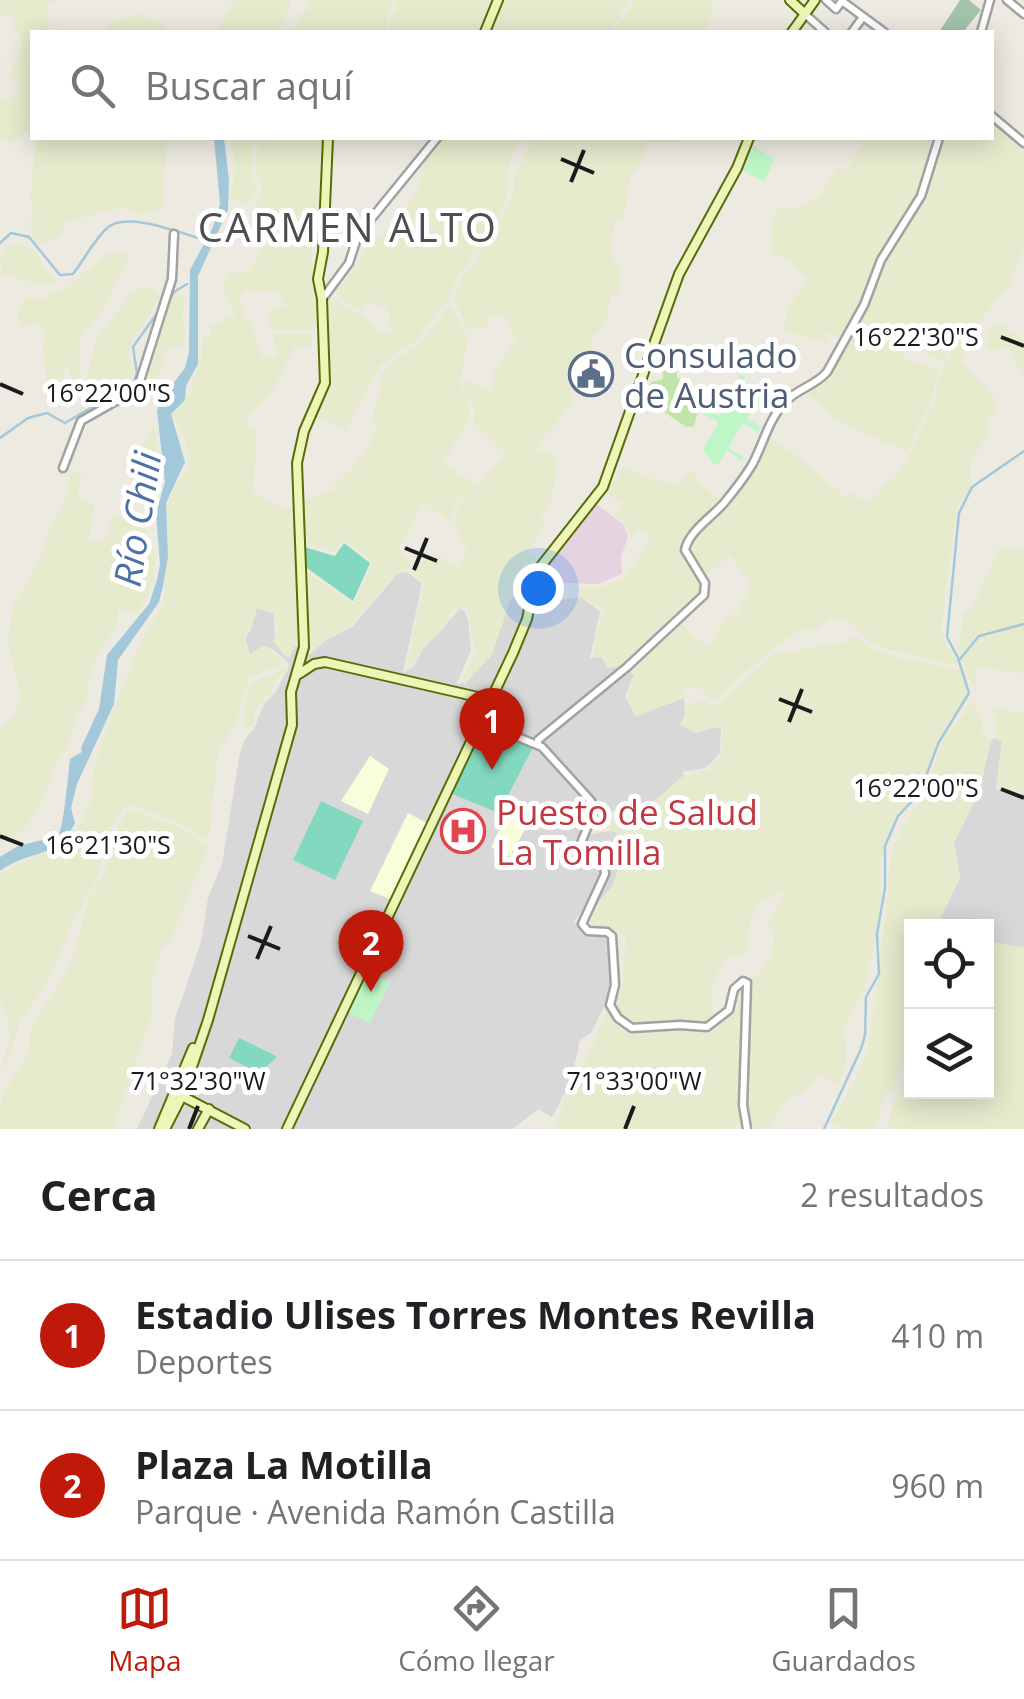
<!DOCTYPE html>
<html lang="es">
<head>
<meta charset="utf-8">
<style>
	:root { --surface:#fff; --page:#f6f6f6; --text:#202124; --muted:#757577; --line:#e0e0e0; --accent:#be1909 }
	body { margin:0; font-family:"Open Sans",sans-serif; background:var(--page); color:var(--text) }
	.controls { position:absolute; right:30px; bottom:30px; display:grid; overflow:hidden; border-radius:0px; box-shadow:0 5px 25px #0003 }
	.controls button { width:90px; height:90px; display:grid; place-items:center; padding:0; border:0; border-bottom:2px solid var(--line); background:var(--surface); color:var(--text); font:50px sans-serif }
	.you { position:absolute; left:538px; top:588px; width:35px; height:35px; margin:-25px; border:8px solid #fff; border-radius:50%; background:#1a73e8; box-shadow:0 0 0 15px #1a73e833 }
	.badge { display:grid; place-items:center; width:65px; height:65px; border-radius:50%; background:var(--accent); color:#fff; font-size:32px; font-weight:700 }
	.pin { position:absolute; translate:-50% -82px; filter:drop-shadow(0 2px 5px #0008) }
	.pin::after { content:''; position:absolute; top:52px; width:35px; height:30px; background:inherit; clip-path:polygon(0 0,100% 0,50% 100%) }
	.list { margin:0; padding:0; list-style:none }
	h2 { display:flex; justify-content:space-between; align-items:center; height:130px; margin:0; padding:0 40px; font-size:42px }
	h2 small { font-size:32px; font-weight:400; color:var(--muted) }
	.list li { display:grid; grid-template-columns:65px 1fr auto; gap:30px; align-items:center; box-sizing:border-box; height:150px; padding:0 40px; border-top:2px solid var(--line) }
	.list b { display:block; font-size:38px; white-space:nowrap }
	.list p { margin:0; font-size:32px; white-space:nowrap; color:var(--muted) }
	.list em { font-size:32px; font-style:normal; color:var(--muted) }
	.icon { flex:none; width:55px; height:55px; fill:none; stroke:currentColor; stroke-width:2; stroke-linecap:round; stroke-linejoin:round }
	.map { position:relative; flex:none; width:1024px; height:1129px; overflow:hidden }
	.search { position:absolute; background:var(--surface); box-shadow:0 5px 25px #0003; left:30px; right:30px; top:30px; height:110px; display:flex; align-items:center; gap:25px; box-sizing:border-box; padding:0 35px; border-radius:0px; color:var(--muted); font-size:38px }
	.sheet { height:430px; background:var(--surface) }
	nav { display:flex; justify-content:space-around; align-items:center; box-sizing:border-box; height:140px; border-top:2px solid var(--line); background:var(--surface); font-size:28px; color:var(--muted) }
	nav a { display:grid; justify-items:center; gap:5px }
	nav .on { color:var(--accent) }
	.map>svg:first-child { display:block }
	.residential { fill:#d9d8d8 }
	.industrial { fill:#e5d3e0 }
	.education { fill:#fafdda }
	.farmland { fill:#e6ebcd }
	.grass { fill:#c1e5a8 }
	.cemetery { fill:#a3c4ab }
	.park { fill:#bff6c8 }
	.pitch { fill:#82d9bf }
	.water { fill:#a3c8d9 }
	.lines { fill:none; stroke-linecap:round; stroke-linejoin:round }
	.stream { stroke:#a3c8d9; stroke-width:2.5 }
	.tertiary-casing { stroke:#a2a2a2; stroke-width:11 }
	.secondary-casing { stroke:#586c09; stroke-width:12 }
	.tertiary { stroke:#fff; stroke-width:6 }
	.secondary { stroke:#edf6b6; stroke-width:8 }
	.ticks { fill:none; stroke:#1b1b1b; stroke-width:4 }
	.labels { text-anchor:middle; dominant-baseline:central; stroke-width:10; stroke-linejoin:round; paint-order:stroke }
	.service-label { font-size:35px; fill:#4e5e75; stroke:#fff; text-anchor:start }
	.health-label { font-size:35px; fill:#be3a42; stroke:#fff; text-anchor:start }
	.water-label { font-size:38px; font-style:italic; fill:#4d71a6; stroke:#fff }
	.quarter-label { font-size:40px; letter-spacing:2.5px; fill:#4e4e4e; stroke:#fff }
	.ticks-label { font-size:25px; text-anchor:middle; fill:#1b1b1b; stroke:#fff; stroke-width:10; stroke-linejoin:round; paint-order:stroke }
</style>
</head>
<body>
<div class="map">
<svg width="1024" height="1129" viewBox="0 0 1024 1129">
	<rect width="100%" height="100%" fill="#edeae1"/>
	<path class="residential" d="M407,572L422,583L403,673L414,666L423,649L460,609L465,611L468,620L471,650L457,683L460,684L484,656L502,625L506,611L498,593L511,600L519,589L536,584L545,586L543,597L549,602L580,597L600,611L590,658L602,657L607,667L625,665L640,680L633,677L625,697L636,716L684,698L685,716L680,724L696,732L721,727L720,752L711,763L705,768L682,772L684,775L656,800L626,810L608,812L595,822L586,835L610,831L617,833L623,856L612,887L600,900L589,901L574,922L589,933L610,936L614,987L591,1033L580,1040L571,1081L552,1117L538,1109L513,1129H137L172,1054L175,1019L201,942L208,898L222,864L240,752L245,739L254,729L264,704L275,693L289,667L288,662L271,648L263,646L250,656L247,651L246,639L257,606L274,613L275,640L305,646L309,655L325,641L352,627L398,573Z
		M997,738L1002,741L996,790L1024,794V948L987,941L986,926H937L960,877L954,843L981,788L984,763L992,739Z"/>
	<path class="industrial" d="M595,503L623,524L628,536L621,557L622,574L598,584L537,582L541,570Z"/>
	<path class="education" d="M370,756L389,769L368,814L341,801Z
		M512,805L532,816L510,857L491,847Z
		M408,813L427,823L392,900L370,891Z"/>
	<path class="farmland" d="M0,0H56L47,5V32H32V136L24,133L12,143L0,140V98L18,96L19,85L8,78L21,53L23,38L15,31V19L0,13Z
		M233,0H291L285,20L275,32H217Z
		M309,0H393L384,32H294Z
		M397,0H494L482,32H387Z
		M501,0H630L608,32H489Z
		M635,0H713V11L704,32H613Z
		M138,15L163,24L162,32H103L112,24Z
		M992,119L1022,142L1024,135V247L1008,289L977,323L971,334L959,328L943,362L912,347L908,353L873,324L857,323L871,301L883,264L911,222L928,186L942,138H992Z
		M36,138H167L163,207L143,215L121,208L68,221L59,236L37,245L29,223L34,216L30,198Z
		M229,138H253L251,172L257,190L250,202L230,200L236,164Z
		M259,138H326L322,228L312,229V266L317,268L320,329L272,330L267,321L269,310L286,306L277,292L245,290L239,301L243,313L253,326L261,357L277,356L272,333H311L312,346L294,347L272,393L250,414L247,424L255,428L257,434L253,492L272,504L295,509L302,646H294L290,658L284,655L273,641L277,630L275,614L257,608L251,630L245,636L250,654L263,646L287,662L250,678L241,702L239,716L218,754L209,837L205,839L174,821L130,805L124,806L105,841L97,879L75,918L47,984L19,1022L13,1049L0,1072L10,1038L7,1015L0,1001V874L35,855L53,852L68,841L85,816L92,798L94,767L118,697L141,643L163,604L168,557L166,503L189,464L185,440L171,414L192,392L193,377L202,360V337H210L211,326L236,315L225,296L224,281L230,272L240,273L249,270L283,222L280,220L274,223L255,205L262,189L255,167Z
		M442,138H518L508,170L509,191L494,229L457,278L447,301L415,341L380,366L346,429L315,417L328,391L325,298L329,295L351,311L363,315L381,333H392L389,312L384,305L374,306L370,301L361,305L364,310H356L333,290L346,281L372,239L381,236L416,194L425,160Z
		M535,138H678V143L647,141L643,161L631,175L623,220H615L610,253L620,271L618,292L610,297L606,324L593,337L590,353L568,382L572,400L552,429L544,436L538,450L558,459L552,498L541,518L546,521L528,553L542,559L533,572L515,574L514,589L492,655L464,685L461,680L476,654L466,606L454,608L443,629L423,649L410,670L406,669L424,583L412,573L414,565L436,554L458,568L467,551L454,523L460,502L470,496L505,453L473,422L475,407L466,395L463,379L493,391V373L516,339L504,316H489V327L468,330L454,300L462,276L475,263L480,250L498,227L514,191V175Z
		M866,138H930L935,141L912,207L841,338L829,332L824,343L784,331L788,308L808,280L796,266L772,252L771,235L777,211L781,206L794,210L820,196L837,168L847,170Z
		M18,241L38,253L43,266L58,282L44,286L3,274L0,259L5,247Z
		M130,253L120,276L109,290L113,294L80,340V369L74,389L67,361L59,397L43,389L47,375L42,354L44,330L39,324L22,327L17,313L25,298H46L52,290L66,289L106,254Z
		M143,287L155,290L161,296L131,343L129,354L134,374L131,380L80,412L95,341L128,297Z
		M177,292L184,297L182,323L186,331L181,346L169,347L148,399L141,391L152,350L164,310Z
		M451,304L468,340L460,382L470,410L469,420L442,464L477,484L469,495L458,500L449,521L424,502L399,549L411,563L408,570L397,573L352,625L324,641L309,654L303,569L354,605L372,562L343,540L335,552L303,543V500L333,490L334,485L355,466L359,455L364,458L377,425L373,420L381,376L395,359L418,346Z
		M999,323L1024,340V380L1010,348L994,351L986,347L989,333L987,330Z
		M854,327L878,330L905,354L903,358L938,369L932,399L907,452L833,419L806,392L829,376Z
		M960,333L969,339L961,361L998,402L986,427L990,433L970,462L971,486L957,508L941,629L946,646L957,661L952,665L885,649L874,645L848,621L835,622L832,617L814,631L801,630L770,650L714,701L698,687L684,688L686,696L638,716L626,699L634,676L628,668L679,623L708,648L728,614L737,616L752,584L730,555L705,577L688,548L689,542L725,505L766,437L798,456L845,497L853,493L870,504L882,488L901,471L935,400L938,378Z
		M154,426L162,483L158,498H152L149,469L141,451Z
		M622,467L657,481L678,483L691,470L699,482L722,502L685,540L684,551L705,589L624,666L608,668L603,656L594,658V642L604,611L578,594L580,588H599L627,576L652,535L637,528L631,538L625,522L614,515L622,504L604,491L616,480Z
		M72,470L82,475L77,497L95,505L88,539L103,543L114,516L146,527L147,550L155,551L154,578L146,600L134,615L119,607L117,625L97,656L87,684L88,697L78,714L68,748L54,766L43,800L23,831L0,843V729L15,713L21,698L8,644L12,607L37,566L53,521L63,506Z
		M1000,546L1024,551V668L1021,674L975,667L977,687L974,690L959,651L963,614L972,608Z
		M855,636L871,648L897,657L960,670L968,691L964,707L946,723L915,798L897,820L880,862L881,918L862,994L842,1029L846,1036V1067L837,1085L821,1074L804,1092L788,1099L767,1129H756L746,1106L750,978L760,974L771,956L774,939L768,921L785,894L781,892L764,902L760,901L750,922L748,951L727,958L713,980V1020L703,1025L677,1021L636,1026L622,1021L613,1008L623,985L626,936L620,931L589,929L585,925L595,901L600,900L612,887L623,856L617,833L610,831V822L614,819L629,822L626,810L656,800L684,775L707,771L723,754L722,726L695,733L680,724L685,716L686,704L705,700L713,708L772,655L847,641Z
		M288,666L274,683L271,693L256,708L253,725L244,730L245,700L251,684Z
		M971,700L982,719L983,737L991,739L981,787L954,843L960,877L937,926H912L911,1041L896,1084L885,1095L875,1129H844L831,1122L854,1083L867,1052L877,991L891,855L902,827L921,800L946,732L964,714Z
		M994,708L1024,713V794L996,790L1002,741L997,740Z
		M128,809L172,824L209,845L171,939L161,949L152,977V1014L113,1129H0V1107L5,1091L29,1053L31,1026L71,964L91,893L104,874L113,836Z
		M987,941L1024,948V1129H888L892,1107L906,1085L911,1065L912,1092H986Z
		M743,984L744,1128L739,1123L732,1129H556L564,1098L590,1053L607,1010L623,1027L631,1030H711L731,1012L737,990Z"/>
	<path class="grass" d="M677,368V377C689,385 691,393 700,402L694,426L686,427L657,407L639,408L640,401L649,395L651,382L663,379L662,370Z"/>
	<path class="cemetery" d="M960,0H969L981,10L963,32H939Z"/>
	<path class="park" d="M753,146L775,159L764,182L742,170Z
		M739,374L745,376L741,391L760,395L761,403L746,418L761,427L758,432L743,423L728,448L743,457L741,461L727,450L719,463L714,465L703,450C707,439 715,433 718,421L703,414L704,410L720,416L728,393L740,390Z
		M368,971L390,982L370,1023L348,1013Z"/>
	<path class="pitch" d="M344,543L370,563L353,601L304,566V547L335,556Z
		M486,725L533,747L499,813L452,794Z
		M321,801L363,821L335,880L293,860Z
		M239,1038L276,1056V1058L259,1073L229,1058Z"/>
	<path class="water" d="M214,138H224L229,180L228,210L198,276V364L186,386L185,400L171,414L185,462L166,503L168,557L163,586L159,602L118,660L114,704L77,784L71,808L75,823C57,860 32,848 0,871V857L18,846L58,836C64,826 68,775 70,759L82,752L81,748L99,709L107,655L149,604L157,580L160,564L156,513L165,482L157,411L162,398L185,368L189,352L190,270L213,227L220,204Z"/>
	<g class="lines">
		<path class="stream" d="M0,243L11,233L29,237L60,275L73,274C84,260 94,240 107,228C127,210 185,235 208,241
			M167,305L174,292L187,284
			M0,438L28,418L47,413L65,423L133,383L137,374L133,347L160,309
			M960,659L979,636L1024,624
			M824,1129L861,1049L865,1035L866,997L879,974L877,934L885,888V846L898,816L919,794L939,742L969,693L958,658L947,637L959,513L972,487L1024,451"/>
		<defs>
			<path id="tertiary" d="M826,0L836,9L842,1L884,32
				M1007,0L1024,14
				M805,14L825,32
				M852,32L863,17
				M981,32L990,0
				M992,116L1024,143
				M323,298L349,263L358,235L437,138
				M63,468L81,421L132,392L139,384L172,279L174,234
				M481,722L542,747L591,801L593,813L581,843L585,849L603,856L605,874L582,924L588,931L607,932L612,936L615,985L610,1005L618,1018L632,1028L680,1025L707,1027L729,1010L734,989L743,981L747,983L743,1105L747,1129
				M538,745V740L627,667L704,595L705,583L685,550C689,531 712,517 724,503C734,491 744,478 752,465C763,445 768,421 784,403C796,389 815,386 827,372L864,305L881,260L921,196L939,138"/>
			<path id="secondary" d="M790,0L805,14
				M485,32L498,0
				M792,32L815,0
				M299,674L314,664L325,662L491,700
				M180,1095L245,1129
				M159,1129L193,1048
				M165,1129L182,1096L208,1020L292,725L291,692L304,647L297,463L304,431L325,383L322,299L318,279L323,252L328,138
				M198,1129L209,1109
				M287,1129L513,653L527,619L535,579L541,566L603,487L679,274L737,168L749,138"/>
		</defs>
		<use href="#tertiary" class="tertiary-casing"/>
		<use href="#secondary" class="secondary-casing"/>
		<use href="#tertiary" class="tertiary"/>
		<use href="#secondary" class="secondary"/>
	</g>
	<path class="ticks" d="M561,159L594,173M571,182L584,150M1001,337L1024,346M0,384L23,394M405,548L437,561M414,570L427,538M779,699L812,712M789,722L802,689M1001,789L1024,798M0,836L23,845M248,936L280,949M257,959L271,926M189,1129L198,1106M625,1129L634,1106"/>
	<defs>
		<symbol id="civic-ring" viewBox="-11 -11 22 22"><circle r="9.5" fill="#fff" stroke="#5c6f8a" stroke-width="1.5"/><path d="M-.6-6.5H3V-4.5H.6V-3L4-1V1h2V6H-6V1h2V-1L-.6-3ZM-1.2 2.5V6h2.4V2.5Z" fill="#5c6f8a"/></symbol>
		<symbol id="hospital-ring" viewBox="-11 -11 22 22"><circle r="9.5" fill="#fff" stroke="#e0444e" stroke-width="1.5"/><path d="M-5-5h3v3.5h4V-5h3V5h-3V1.5h-4V5h-3Z" fill="#e0444e"/></symbol>
	</defs>
	<g fill-rule="evenodd">
		<use href="#civic-ring" x="566" y="349" width="50" height="50"/>
		<use href="#hospital-ring" x="438" y="806" width="50" height="50"/>
	</g>
	<g class="labels">
		<g class="service-label">
			<text x="624" y="354">Consulado<tspan x="624" dy="40">de Austria</tspan></text>
		</g>
		<g class="health-label">
			<text x="496" y="811">Puesto de Salud<tspan x="496" dy="40">La Tomilla</tspan></text>
		</g>
		<g class="water-label">
			<text transform="translate(136 519) rotate(-81)">Río Chili</text>
		</g>
		<g class="quarter-label">
			<text x="348" y="226">CARMEN ALTO</text>
		</g>
	</g>
	<g class="ticks-label">
		<text x="916" y="346">16°22'30"S</text>
		<text x="108" y="402">16°22'00"S</text>
		<text x="916" y="797">16°22'00"S</text>
		<text x="108" y="854">16°21'30"S</text>
		<text x="198" y="1090">71°32'30"W</text>
		<text x="634" y="1090">71°33'00"W</text>
	</g>
</svg>
<div class="controls">
<button><svg class="icon" aria-label="locate" viewBox="0 0 24 24"><circle cx="12" cy="12" r="6"/><path d="M12 2v4M12 18v4M2 12h4M18 12h4"/></svg></button>
<button><svg class="icon" aria-label="layers" viewBox="0 0 24 24"><path d="M12 4l9 5-9 5-9-5zM3 14l9 5 9-5"/></svg></button>
</div>
<div class="you"></div>
<div class="pin badge" style="left:492px;top:770px">1</div>
<div class="pin badge" style="left:371px;top:992px">2</div>
<div class="search"><svg class="icon" aria-label="search" viewBox="0 0 24 24"><circle cx="10" cy="10" r="6"/><path d="M15 15l6 6"/></svg>Buscar aquí</div>
</div>
<section class="sheet">
<h2>Cerca<small>2 resultados</small></h2>
<ul class="list">
<li><span class="badge">1</span><div><b>Estadio Ulises Torres Montes Revilla</b><p>Deportes</p></div><em>410 m</em></li>
<li><span class="badge">2</span><div><b>Plaza La Motilla</b><p>Parque · Avenida Ramón Castilla</p></div><em>960 m</em></li>
</ul>
</section>
<nav>
<a class="on"><svg class="icon" aria-label="map" viewBox="0 0 24 24"><path d="M3 6l6-2 6 2 6-2v14l-6 2-6-2-6 2zM9 4v14M15 6v14"/></svg>Mapa</a>
<a><svg class="icon" aria-label="directions" viewBox="0 0 24 24"><path d="M12 3l9 9-9 9-9-9zM9 14v-3h6M13 9l2 2-2 2"/></svg>Cómo llegar</a>
<a><svg class="icon" aria-label="saved" viewBox="0 0 24 24"><path d="M7 4h10v16l-5-4-5 4z"/></svg>Guardados</a>
</nav>
</body>
</html>
